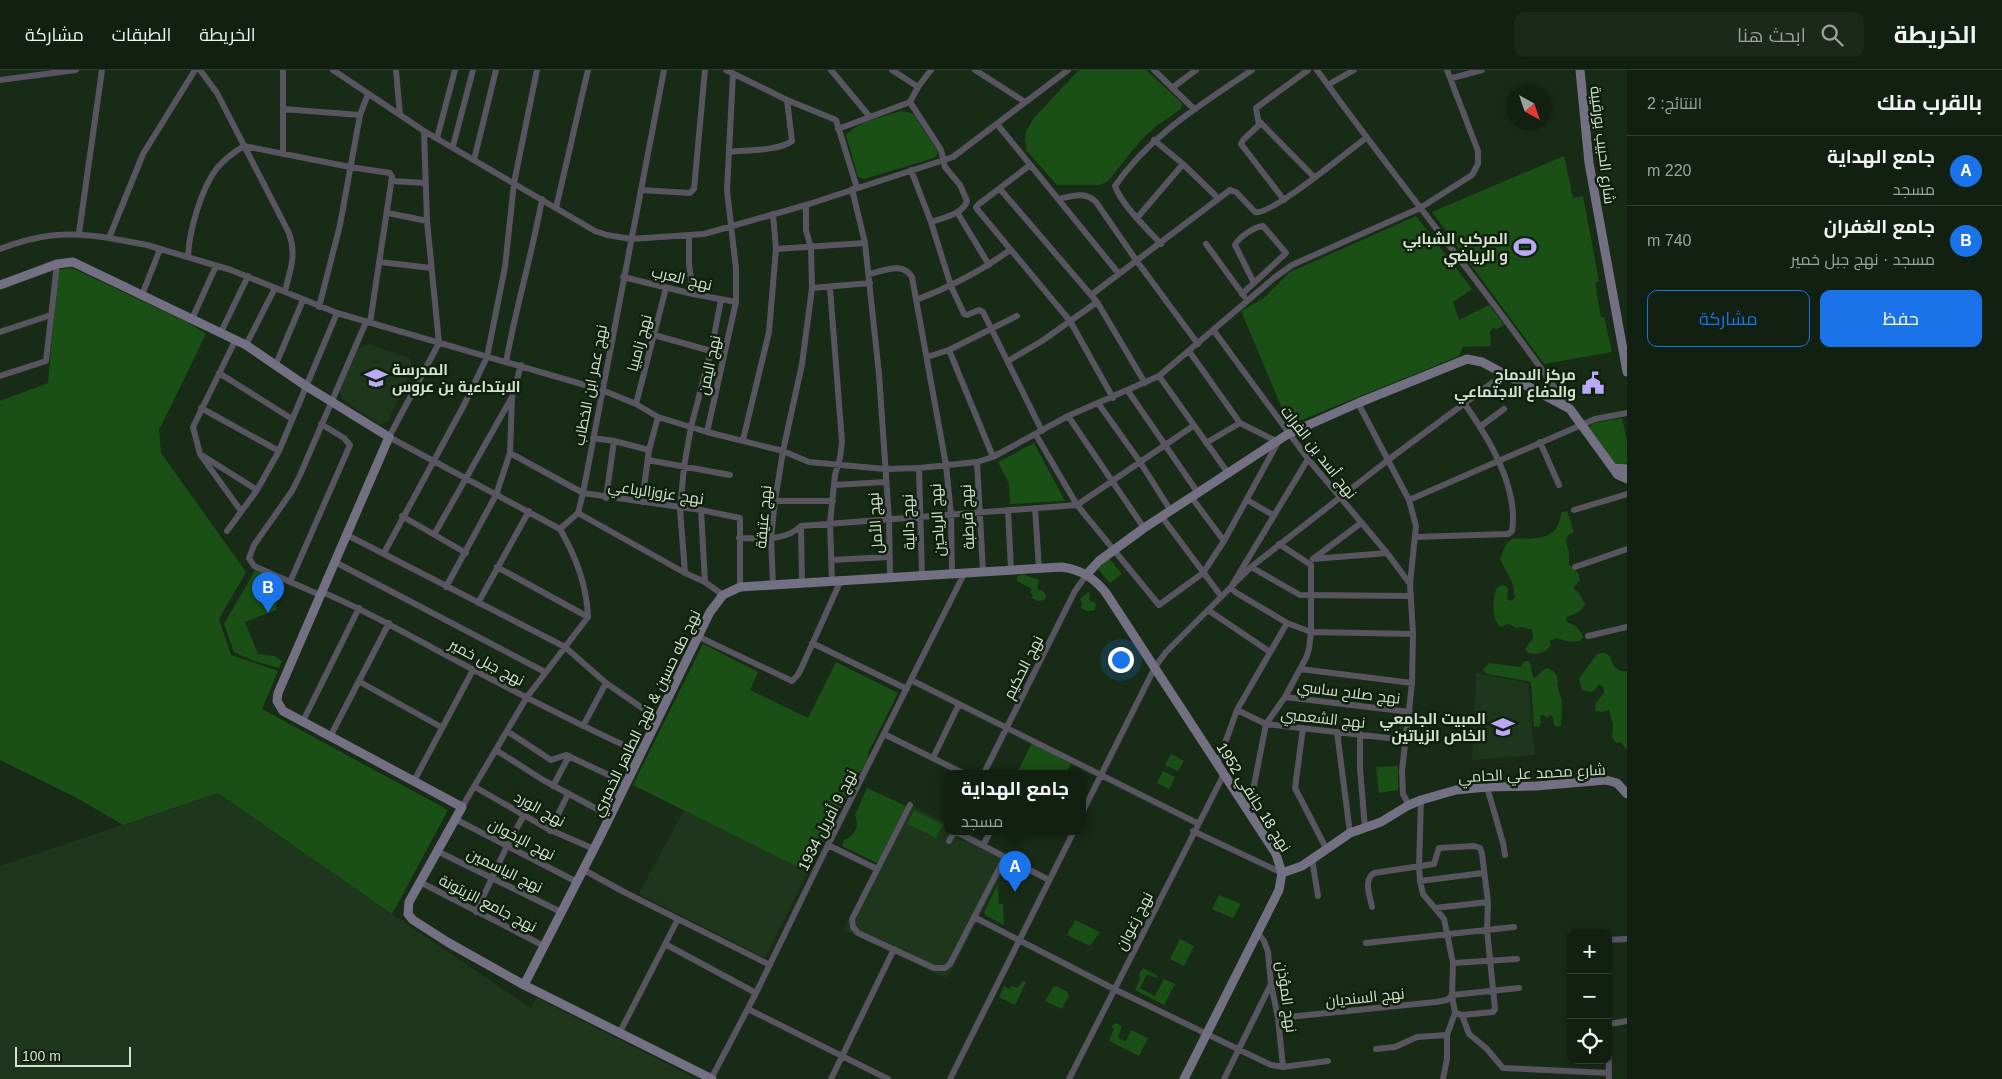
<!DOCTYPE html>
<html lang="ar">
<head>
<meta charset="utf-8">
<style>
	:root { --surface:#122011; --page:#1b281a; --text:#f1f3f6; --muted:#9ca39f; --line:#313e31; --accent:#1a73e8 }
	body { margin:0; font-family:Helvetica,Cairo,sans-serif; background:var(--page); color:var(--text); direction:rtl }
	.controls { position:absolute; right:15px; bottom:15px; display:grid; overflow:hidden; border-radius:10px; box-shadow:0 1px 4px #0004 }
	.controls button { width:45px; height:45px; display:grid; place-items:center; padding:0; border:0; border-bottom:1px solid var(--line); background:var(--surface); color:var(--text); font:25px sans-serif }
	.compass { position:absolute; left:1507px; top:15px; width:45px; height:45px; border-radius:50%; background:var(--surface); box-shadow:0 1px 4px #0004; rotate:140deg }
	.scale { position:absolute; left:15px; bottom:12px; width:116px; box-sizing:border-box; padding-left:5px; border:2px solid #d5e1d3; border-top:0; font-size:14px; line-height:18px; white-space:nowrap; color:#d5e1d3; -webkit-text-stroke:4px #0f210d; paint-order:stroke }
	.you { position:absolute; left:1120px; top:589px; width:18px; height:18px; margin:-12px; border:4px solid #fff; border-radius:50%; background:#1a73e8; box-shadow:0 0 0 8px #1a73e833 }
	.badge { display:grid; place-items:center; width:32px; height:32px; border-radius:50%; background:var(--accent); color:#fff; font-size:16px; font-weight:700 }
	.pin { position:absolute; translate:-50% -41px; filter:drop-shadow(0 1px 2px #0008) }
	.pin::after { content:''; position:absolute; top:26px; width:18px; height:15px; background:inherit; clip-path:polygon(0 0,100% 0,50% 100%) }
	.popup { position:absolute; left:944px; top:700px; width:142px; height:65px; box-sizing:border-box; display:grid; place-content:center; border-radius:10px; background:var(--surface); filter:drop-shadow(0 1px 4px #0005); font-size:16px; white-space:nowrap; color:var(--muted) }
	.popup b { font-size:19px; color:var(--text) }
	.popup::after { content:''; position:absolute; left:50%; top:100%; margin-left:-10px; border:10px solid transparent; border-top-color:var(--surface) }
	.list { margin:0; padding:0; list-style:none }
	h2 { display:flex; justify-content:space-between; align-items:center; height:65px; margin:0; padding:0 20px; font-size:21px }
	h2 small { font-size:16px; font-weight:400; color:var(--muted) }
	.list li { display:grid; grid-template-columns:32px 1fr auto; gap:15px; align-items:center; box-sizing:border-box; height:70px; padding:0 20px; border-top:1px solid var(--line) }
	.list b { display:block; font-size:19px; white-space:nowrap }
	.list p { margin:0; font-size:16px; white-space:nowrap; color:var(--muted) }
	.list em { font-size:16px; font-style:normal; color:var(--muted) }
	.actions { display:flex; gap:10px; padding:15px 20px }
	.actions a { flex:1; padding:11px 0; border:1px solid var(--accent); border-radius:10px; text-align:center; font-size:18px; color:var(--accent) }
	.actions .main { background:var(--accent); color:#fff }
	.icon { flex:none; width:28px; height:28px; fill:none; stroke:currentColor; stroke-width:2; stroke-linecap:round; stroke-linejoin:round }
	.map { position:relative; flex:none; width:1627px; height:1009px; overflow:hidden; direction:ltr }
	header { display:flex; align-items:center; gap:30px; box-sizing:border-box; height:70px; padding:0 25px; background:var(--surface); border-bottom:1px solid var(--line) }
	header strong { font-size:24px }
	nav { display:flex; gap:28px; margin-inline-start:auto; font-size:18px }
	.search { width:350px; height:45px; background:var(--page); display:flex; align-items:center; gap:12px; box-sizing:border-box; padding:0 18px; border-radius:10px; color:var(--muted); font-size:19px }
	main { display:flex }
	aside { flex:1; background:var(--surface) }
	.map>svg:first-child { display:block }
	.built { fill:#1e361c }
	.green { fill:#1a5016 }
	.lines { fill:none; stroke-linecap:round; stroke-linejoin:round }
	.street { stroke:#585561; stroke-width:6 }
	.secondary { stroke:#747083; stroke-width:9 }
	.labels { text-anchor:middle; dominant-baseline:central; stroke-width:5; stroke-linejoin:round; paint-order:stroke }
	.street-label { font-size:15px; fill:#d5e1d3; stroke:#0f210d }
	.poi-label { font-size:15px; font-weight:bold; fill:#d5e1d3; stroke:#0f210d; text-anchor:end }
</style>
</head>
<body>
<header>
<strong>الخريطة</strong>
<div class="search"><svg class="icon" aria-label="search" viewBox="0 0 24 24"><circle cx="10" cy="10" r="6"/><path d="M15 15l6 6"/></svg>ابحث هنا</div>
<nav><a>الخريطة</a><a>الطبقات</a><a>مشاركة</a></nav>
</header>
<main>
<aside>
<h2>بالقرب منك<small>النتائج: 2</small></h2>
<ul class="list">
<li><span class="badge">A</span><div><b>جامع الهداية</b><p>مسجد</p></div><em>220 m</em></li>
<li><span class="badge">B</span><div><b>جامع الغفران</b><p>مسجد · نهج جبل خمير</p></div><em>740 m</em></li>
</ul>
<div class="actions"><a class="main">حفظ</a><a>مشاركة</a></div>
</aside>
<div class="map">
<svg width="1627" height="1009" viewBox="0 0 1627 1009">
	<rect width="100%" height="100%" fill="#182b17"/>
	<path class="built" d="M368,274L409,288L413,297L388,351L379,354L342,329L340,320L358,279Z
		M1476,603L1528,613L1535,685L1472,690Z
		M218,723L392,844L531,938L537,928L697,1009H0V796Z
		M908,734L947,754L948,761H961L1011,786L947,909L844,860Z
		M684,740L808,802L765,888L639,824Z"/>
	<path class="green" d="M1079,0H1146L1182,33L1181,39L1155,57L1141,70L1108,111L1100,115H1057L1027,81L1025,70L1026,62L1033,49Z
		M901,41L908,42L914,45L938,82L937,85L934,88L864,109L858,107L846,65C859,51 884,47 901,41Z
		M1564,86L1573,128L1583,126L1599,211L1595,213L1601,247H1604L1612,282L1544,294L1432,142Z
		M1416,146L1472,219L1453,232L1459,250L1489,235L1504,255L1497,259L1493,258L1490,262L1491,276L1463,277L1459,286L1289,355L1241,241L1264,228L1290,202Z
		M72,198L187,252L206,264L159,360L161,383L246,502L219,549L231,585L278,601L262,639L448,740L392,844L218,723L123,755L77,728L0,690V331L48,313L58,200Z
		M1622,348L1627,371V393L1622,395L1615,393L1589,357L1594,353Z
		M1034,373L1065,431L1010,434L1009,414L998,392Z
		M1567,441L1574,462L1568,465L1566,472L1569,482V495L1578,503L1580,510L1573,518L1578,522L1585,534C1580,543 1575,544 1566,547L1567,552L1576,556L1584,567L1580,571L1570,572L1556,568L1550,571L1551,575C1545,583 1537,585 1528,583L1525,579L1533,568L1532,560L1522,557L1517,558L1508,554L1500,557C1491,548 1493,531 1496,519L1501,515L1506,516L1508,520L1507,529L1511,531L1515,527L1512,512L1500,489L1506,474L1513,468C1527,469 1551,471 1558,455C1560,451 1560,446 1562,442Z
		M1109,488L1122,504L1110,513L1098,499Z
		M256,499L270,506L266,530L276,532V540L245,552L258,584L275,586L282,591L279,598L254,591L234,582L224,554Z
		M1022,504L1039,510L1037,519L1043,521L1046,526L1045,530L1037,531L1032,528L1033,525L1030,523L1032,519L1017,511V507Z
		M1088,522L1090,523L1089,530L1096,533L1095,540L1087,541L1081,538L1082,532L1080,529Z
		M703,574L758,602L750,620L808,648L836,592L898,623L868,683C869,690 862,702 856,706L808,802L633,715Z
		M1604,583L1610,586C1612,595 1617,603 1627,601V680L1620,672L1616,673L1612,668L1613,654L1609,640L1601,642L1596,641L1595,634L1604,623V618L1599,614L1596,619L1590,622L1582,620L1579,609L1597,584Z
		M1527,591L1530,592L1533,607L1535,608L1543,600L1548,598C1554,601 1557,604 1558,611L1557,615L1562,631L1561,655L1558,657L1554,655L1553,647L1550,645L1548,648L1543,645L1540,646L1541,652L1539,657L1534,656L1531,613L1528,611L1487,604L1483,600L1489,593L1521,597L1523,592Z
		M1032,673L1071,694L1066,703H1017Z
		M1171,684L1184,691L1178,701L1165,695Z
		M1398,696V720L1379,723L1376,697Z
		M1163,701L1175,707L1169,719L1157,713Z
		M867,718L906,736L877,793L842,776L844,770C855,766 860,756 855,745Z
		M914,740L943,755L936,768L907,754Z
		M998,814L999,834H1003L1004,855L985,845L984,842Z
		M1219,825L1241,834L1233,848L1212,839Z
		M1075,850L1100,862L1090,876L1067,865Z
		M1180,869L1194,876L1184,896L1170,889Z
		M1143,898L1158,906L1156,908L1147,904L1140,918L1155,926L1164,909L1175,914L1164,935L1135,920L1140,909L1139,904Z
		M1023,911L1026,912L1015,935L999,927L1004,916L1009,919L1012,916L1017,918Z
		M1056,916L1068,922V927L1062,939L1045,931L1053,917Z
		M1115,953L1122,956L1118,968L1126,971L1131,960L1148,968L1139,986L1109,971L1114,959L1111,957Z"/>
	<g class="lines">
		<path class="street" d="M195,0L143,84L109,168L147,175L231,200L337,243L602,320L636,334L658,347L707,362L783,381L809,392L885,399L919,398L977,392L993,387L1068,346L1159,306L1274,208L1292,195L1420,138L1472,105L1478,94V81L1447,0
			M200,0L217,23L289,163C297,186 290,199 285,222
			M333,0L424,61L595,161L607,165L631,169L704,164L806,135L953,87L1068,0
			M396,0L400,45
			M726,0L787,30L836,50L857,118
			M831,0L870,47
			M892,0L918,17
			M931,0L918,17L910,32L941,80L945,97L960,115L967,131C963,144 943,148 931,152
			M975,0L1025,32
			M1154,0L1194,39
			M1317,0C1399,114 1489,222 1569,338
			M1452,8L1482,0
			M0,10L76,0
			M1328,15L1354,0
			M1172,18L1196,0
			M283,39L360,45
			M1260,52L1314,107
			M997,54L1119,204
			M838,59L910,32
			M424,61L427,151L439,273L389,367L560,459C575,485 587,516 588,547L527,627L462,737
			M437,68L455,0
			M1154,70L1183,94L1218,128
			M453,76L473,0
			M729,82C745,80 779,81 792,71L787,30
			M283,84V0
			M474,90L496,0
			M1030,95L979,134L976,137L977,139L1070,251L1113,328
			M911,100L931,152L951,216L964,244L967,245L979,240L983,242L1042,361
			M391,111L426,113
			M852,119L865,173L879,304L889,449L890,506
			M1000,119L1097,232L1145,313
			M641,120L690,123L694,119L705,0
			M1058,129C1072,126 1085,121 1096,132L1136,190L1198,274
			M1284,130L1241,74L1244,69L1259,55L1256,38L1308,0
			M556,138L588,0
			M957,142L989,195
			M388,143L427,151
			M1137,148L1183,94
			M79,163L102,0
			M689,166V194L693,224
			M1161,174C1148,160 1121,134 1115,116C1151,64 1201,35 1252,0
			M1206,174L1244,226
			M0,179C39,164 68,161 109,168
			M776,179L865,173
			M188,187C189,161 201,119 217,98C225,89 234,82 244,76L350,97L390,103L392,107L370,253
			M380,192L431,198
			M869,204C883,201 903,191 912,207L946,395L951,444L952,503
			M623,207L693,224L736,232
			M812,218L870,213
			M830,218L842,372L840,388L835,405L830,453L832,511
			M1242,224L1254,213L1235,175C1239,167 1254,157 1263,156L1286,183L1254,213
			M142,225L160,179
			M1091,225L1230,120L1236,122L1255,142C1271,146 1348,81 1366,68
			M916,230C950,217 980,202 1010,180
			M319,237L340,155L360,45L368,24
			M192,249L216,196
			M1214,261L1308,389L1387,483L1410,514
			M0,262L51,245
			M221,262L248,206
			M654,265L711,281
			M236,269L193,357L200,384L241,441
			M246,275L275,218
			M949,280L993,387
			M1189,281L1240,353
			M927,287L949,280L1017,246
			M1008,291L1042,271L1097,232
			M506,292C516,237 532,185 542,129
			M276,294L303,230
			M219,303L292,349
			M0,306L46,291L57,194
			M1159,306L1228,403
			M1128,321L1198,423
			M1098,333L1140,392L1171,441
			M1358,333L1409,430L1416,456L1410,514L1413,564L1412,613L1402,701L1403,724L1409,735
			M636,334L666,218
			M201,338L279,381
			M1068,346L1144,458
			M1481,356L1504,339
			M707,362L736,232V199L727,120L733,4
			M1036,365L1077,435L1159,535L1203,503L1224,471L1278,372L1240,353L1206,373
			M593,368L614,371L649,380
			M743,370L769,262L776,179L773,144
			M1540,372L1559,415
			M510,383L583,423L701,440L740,448V517
			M203,386L257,420
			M1308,389L1231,517L1235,522L1287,553L1311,562L1413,564
			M648,390L730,405
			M977,392L983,501
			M919,398L922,505
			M834,415L885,412
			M606,428L614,371
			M1192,428L1224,471
			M1247,430L1273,445
			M1409,430L1595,349L1627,343
			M775,431H833
			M642,432L649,380L658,347
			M1035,438L1039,498
			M701,440L705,512
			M1008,440L1011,500
			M1574,440L1627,424
			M578,443L685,503L705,512L723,525
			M402,446L466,483
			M1162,447L1221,526
			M801,456L802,513
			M560,459L578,443L583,423L664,0
			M227,461L257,420L279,381L337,243
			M435,463L512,327L521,295
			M347,465L565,577L606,613L658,649
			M1415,467L1508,464L1512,461C1519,417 1488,367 1464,333
			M739,468C759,468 785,472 801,456L1077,435L1193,356
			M384,483L464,335L487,287L505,197L514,113L537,0
			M1313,489L1387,483
			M1313,489L1361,453
			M831,490L890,487
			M335,492L545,602
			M497,497L588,547
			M1251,497L1300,525L1411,526
			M1575,497L1627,479
			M685,503L680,439L684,397L691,357L711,281L721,230
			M290,512L350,375L344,368L321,354
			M773,515L771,468L775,431L783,381L802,294L812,218L811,178L806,160V135
			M446,517L496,425L510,383L512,327
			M322,522C375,544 423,574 474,600C529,629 584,657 641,683
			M320,525L254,496L249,488L254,475L292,421L300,405L366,252
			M478,533L529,441
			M1208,540L1270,582
			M1287,553L1237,640L1266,654L1406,670
			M697,566L792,611L797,606L801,599L841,510
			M1588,566L1627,557
			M812,573L907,619
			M1300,599L1412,613
			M911,610L1197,753
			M360,612L441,657
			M1285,627L1410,642
			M303,651L359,538
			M583,656L606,613
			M1303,658L1295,718L1327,780
			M507,661L551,690L566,685L626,713
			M1337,662L1350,763
			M884,664L963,703
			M1360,664V699L1365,758
			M331,665L389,553
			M496,680L543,710L610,746
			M933,688L959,634
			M1217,695L1237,640
			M984,703L1075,521L1087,504
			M414,711L473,600
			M553,716L569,686
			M475,717L548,759L594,779
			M1487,717L1503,773L1505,785
			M1421,730L1419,796L1420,811L1423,824L1444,849L1453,893L1452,925L1455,943L1462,945L1469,964L1486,978L1503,998L1609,1003
			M910,735L852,849L853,857L858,863L934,898H945L950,894L1005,787
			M1249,741L1266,654L1285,627L1306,588L1309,579L1311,562V495L1279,474
			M1082,743L1155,597L1166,582L1251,497L1388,390L1504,304
			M455,749L577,812
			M550,761L568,724
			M955,761L1049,810
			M1193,761L1282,803
			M949,771L955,761
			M828,775L877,799
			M983,775L991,761
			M437,781L561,842
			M1312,789L1318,826
			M584,800L624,822L770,895
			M1420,811L1483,803
			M420,812L544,876
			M1372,837C1370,826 1363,810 1374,803L1434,794L1439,778L1474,776L1480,778L1482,784L1488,832L1487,860L1495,939L1493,942L1462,945
			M1435,838L1488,832
			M476,842L507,776L524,745
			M974,847L1114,919L1271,995L1283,997L1328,991
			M1258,863L1264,871L1268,882L1271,914L1278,948L1283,997
			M1608,870L1627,869
			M1366,873L1514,857
			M665,874L756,923
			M1453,893L1517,889
			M748,939L888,1009
			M1278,948L1436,932L1447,930L1452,925L1519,918
			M1608,948L1609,1009
			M1609,954L1627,951
			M620,962L678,849
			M1376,979L1395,977L1417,967L1447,965
			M711,1009L756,923L828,775L965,502
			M831,1009L894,879
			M950,1009L1074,761
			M1069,1009L1224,704
			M1224,1009L1271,914
			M1443,1009L1447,989V965L1455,943"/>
		<path class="secondary" d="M1580,0L1589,93L1627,302
			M0,215L57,194L73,192L246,275L306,316L389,367L278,623L277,631L283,641L462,737L409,832L408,844L413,850L449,873L524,915
			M1614,398L1627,399
			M1087,504L1099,491L1144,458L1288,364L1358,333L1467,289L1482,292L1570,339L1618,405L1627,409
			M1282,803L1302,796L1350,763L1381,752L1409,735L1421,730L1456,720L1487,717L1536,716L1606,710L1617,713L1627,724
			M712,1009L524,915L601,765L710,542L723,525L740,517L1062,497C1082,500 1094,508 1106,523L1276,784L1282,803L1279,820L1184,1009"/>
	</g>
	<defs>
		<symbol id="stadium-bare" viewBox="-9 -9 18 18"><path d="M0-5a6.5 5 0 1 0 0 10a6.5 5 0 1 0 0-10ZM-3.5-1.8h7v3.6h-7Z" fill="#bca9f5" stroke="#0f210d" stroke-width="2.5" paint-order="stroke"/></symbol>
		<symbol id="school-bare" viewBox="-9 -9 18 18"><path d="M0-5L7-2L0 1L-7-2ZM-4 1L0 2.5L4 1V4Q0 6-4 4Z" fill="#bca9f5" stroke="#0f210d" stroke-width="2.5" paint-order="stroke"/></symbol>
		<symbol id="civic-bare" viewBox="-9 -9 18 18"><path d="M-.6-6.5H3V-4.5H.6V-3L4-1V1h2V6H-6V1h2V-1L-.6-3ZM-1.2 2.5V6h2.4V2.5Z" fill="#bca9f5" stroke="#0f210d" stroke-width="2.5" paint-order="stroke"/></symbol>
		<symbol id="university-bare" viewBox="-9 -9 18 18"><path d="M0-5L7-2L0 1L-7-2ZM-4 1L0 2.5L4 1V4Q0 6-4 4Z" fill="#bca9f5" stroke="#0f210d" stroke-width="2.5" paint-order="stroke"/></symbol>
	</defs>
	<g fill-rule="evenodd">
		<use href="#stadium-bare" x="1509" y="161" width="32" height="32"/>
		<use href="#school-bare" x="360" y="292" width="32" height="32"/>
		<use href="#civic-bare" x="1577" y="297" width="32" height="32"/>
		<use href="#university-bare" x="1487" y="641" width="32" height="32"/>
	</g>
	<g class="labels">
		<g class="street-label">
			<text transform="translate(1603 75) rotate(83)">شارع الحبيب بورقيبة</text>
			<text transform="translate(682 208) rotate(13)">نهج العرب</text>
			<text transform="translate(639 273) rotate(-75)">نهج زامبيا</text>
			<text transform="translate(709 295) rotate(-78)">نهج اليمن</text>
			<text transform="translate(590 315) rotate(-79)">نهج عمر ابن الخطاب</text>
			<text transform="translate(1319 382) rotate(52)">نهج أسد بن الفرات</text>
			<text transform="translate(656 422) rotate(8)">نهج عزوزالرباعي</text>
			<text transform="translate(763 447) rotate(-85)">نهج عتيقة</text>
			<text transform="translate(967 447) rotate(-93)">نهج قرطبة</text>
			<text transform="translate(937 450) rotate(-93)">نهج الرياحين</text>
			<text transform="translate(908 452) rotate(-92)">نهج دالية</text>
			<text transform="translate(875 453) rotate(-94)">نهج الأمل</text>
			<text transform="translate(487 592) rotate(28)">نهج جبل خمير</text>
			<text transform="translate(1023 597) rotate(-63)">نهج الحكيم</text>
			<text transform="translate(1349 622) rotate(7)">نهج صلاح ساسي</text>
			<text transform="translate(646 643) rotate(-64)">نهج طه حسين &amp; نهج الطاهر الخميري</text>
			<text transform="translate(1323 648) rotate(6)">نهج الشعمبي</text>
			<text transform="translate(1532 703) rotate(-3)">شارع محمد علي الحامي</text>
			<text transform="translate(1254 727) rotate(58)">نهج 18 جانفي 1952</text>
			<text transform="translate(540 739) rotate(29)">نهج الورد</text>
			<text transform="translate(827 750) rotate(-63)">نهج 9 أفريل 1934</text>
			<text transform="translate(522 769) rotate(27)">نهج الإخوان</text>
			<text transform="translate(505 800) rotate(26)">نهج الياسمين</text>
			<text transform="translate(488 833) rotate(27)">نهج جامع الزيتونة</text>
			<text transform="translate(1134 851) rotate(-63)">نهج زغوان</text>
			<text transform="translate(1287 927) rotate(82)">نهج المؤذن</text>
			<text transform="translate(1365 927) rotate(-6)">نهج السنديان</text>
		</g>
		<g class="poi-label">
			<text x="1508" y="168">المركب الشبابي<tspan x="1508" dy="17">و الرياضي</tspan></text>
			<text x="392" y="299" text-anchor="start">المدرسة<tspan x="392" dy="17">الابتداءية بن عروس</tspan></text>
			<text x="1576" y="304">مركز الادماج<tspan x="1576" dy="17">والدفاع الاجتماعي</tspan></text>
			<text x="1486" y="648">المبيت الجامعي<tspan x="1486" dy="17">الخاص الزياتين</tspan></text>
		</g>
	</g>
</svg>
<div class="controls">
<button>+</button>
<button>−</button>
<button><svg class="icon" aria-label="locate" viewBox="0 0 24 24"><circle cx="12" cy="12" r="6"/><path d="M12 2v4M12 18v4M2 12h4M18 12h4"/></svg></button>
</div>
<svg class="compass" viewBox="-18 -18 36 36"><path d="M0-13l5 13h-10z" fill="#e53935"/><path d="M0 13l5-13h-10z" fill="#9ca39f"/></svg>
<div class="scale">100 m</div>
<div class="you"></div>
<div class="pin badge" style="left:1015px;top:822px">A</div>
<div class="popup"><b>جامع الهداية</b>مسجد</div>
<div class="pin badge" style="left:268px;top:543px">B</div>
</div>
</main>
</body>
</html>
